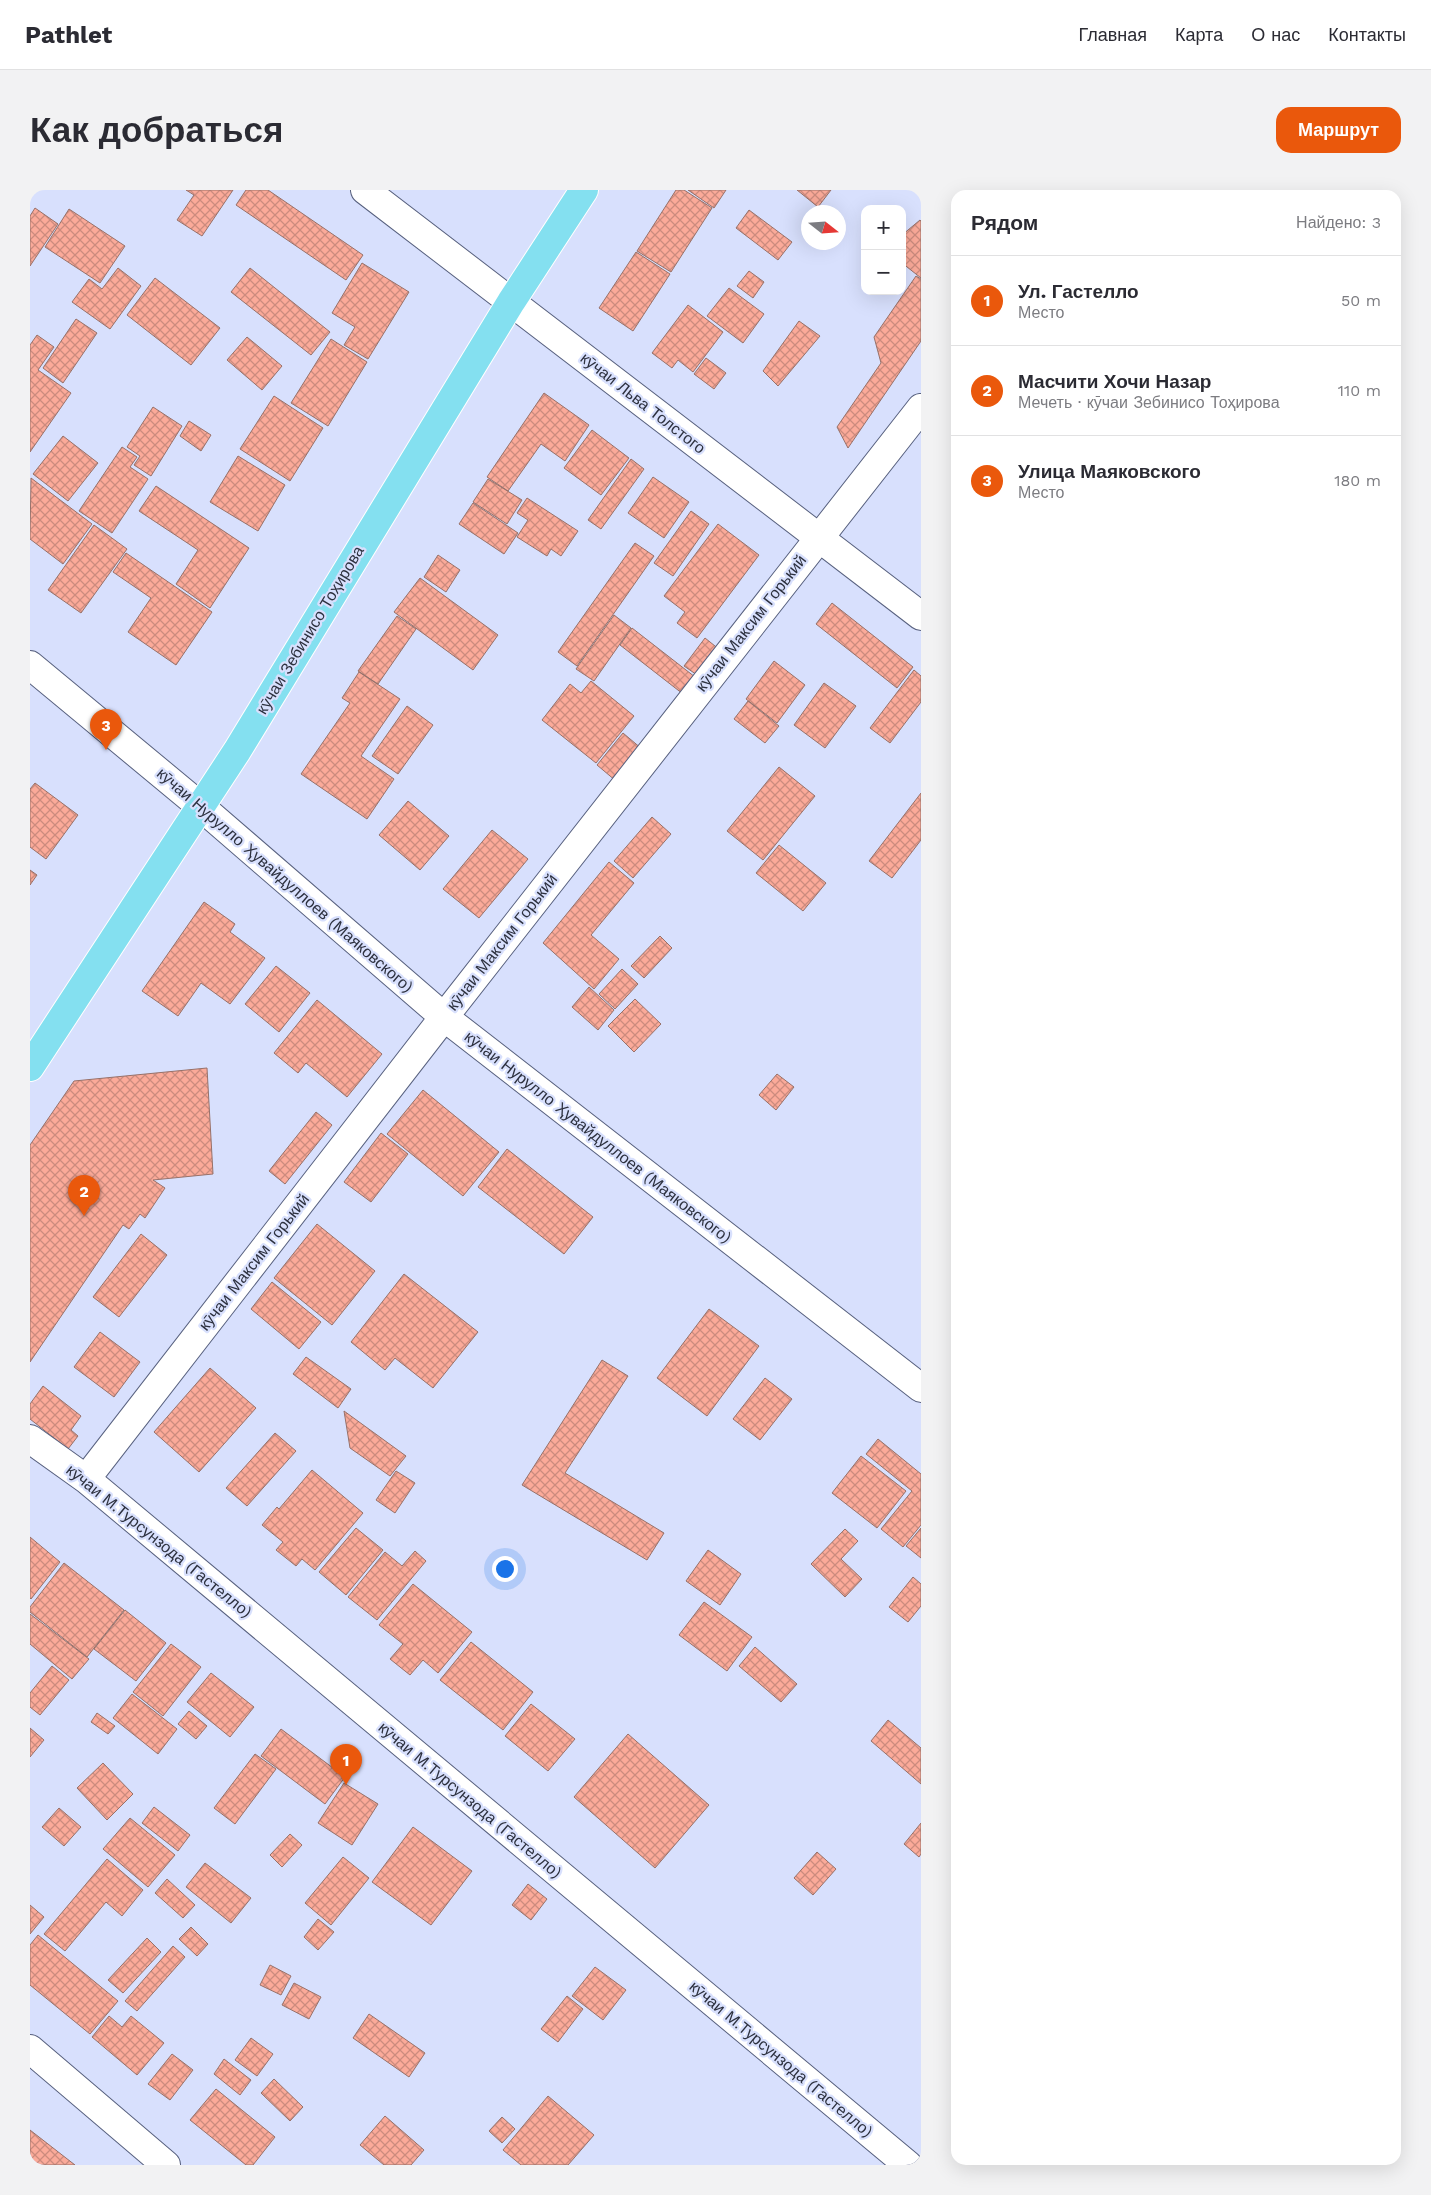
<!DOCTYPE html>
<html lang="ru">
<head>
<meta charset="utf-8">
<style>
	:root { --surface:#fff; --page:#f2f2f3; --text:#2b2b33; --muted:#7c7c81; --line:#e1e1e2; --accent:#ea580c }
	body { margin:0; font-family:"Work Sans",sans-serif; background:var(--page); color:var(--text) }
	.controls { position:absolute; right:15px; top:15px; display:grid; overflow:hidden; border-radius:10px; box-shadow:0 5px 20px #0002 }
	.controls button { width:45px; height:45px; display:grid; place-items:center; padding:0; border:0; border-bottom:1px solid var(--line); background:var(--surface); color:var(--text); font:25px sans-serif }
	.compass { position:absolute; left:771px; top:15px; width:45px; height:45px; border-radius:50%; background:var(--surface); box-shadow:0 5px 20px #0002; rotate:107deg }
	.you { position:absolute; left:474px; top:1378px; width:18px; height:18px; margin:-12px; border:4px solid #fff; border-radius:50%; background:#1a73e8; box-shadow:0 0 0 8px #1a73e833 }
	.badge { display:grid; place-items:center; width:32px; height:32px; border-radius:50%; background:var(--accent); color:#fff; font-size:16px; font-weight:700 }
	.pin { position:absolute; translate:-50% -41px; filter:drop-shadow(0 1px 2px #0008) }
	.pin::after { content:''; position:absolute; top:26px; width:18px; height:15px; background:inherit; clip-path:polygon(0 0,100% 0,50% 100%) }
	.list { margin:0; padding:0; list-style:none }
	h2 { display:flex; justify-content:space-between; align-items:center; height:65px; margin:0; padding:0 20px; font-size:21px }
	h2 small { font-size:16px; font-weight:400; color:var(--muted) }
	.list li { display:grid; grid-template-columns:32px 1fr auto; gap:15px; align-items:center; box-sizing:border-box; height:90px; padding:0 20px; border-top:1px solid var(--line) }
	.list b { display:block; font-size:19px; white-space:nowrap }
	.list p { margin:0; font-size:16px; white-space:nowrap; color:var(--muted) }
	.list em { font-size:16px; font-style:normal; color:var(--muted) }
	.map { position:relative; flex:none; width:891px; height:1975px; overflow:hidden; border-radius:15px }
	header { display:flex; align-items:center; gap:30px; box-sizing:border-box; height:70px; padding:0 25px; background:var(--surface); border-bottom:1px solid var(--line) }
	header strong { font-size:24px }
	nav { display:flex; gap:28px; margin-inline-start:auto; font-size:18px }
	.intro { display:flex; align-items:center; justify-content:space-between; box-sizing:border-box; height:120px; padding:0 30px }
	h1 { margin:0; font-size:35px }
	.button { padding:12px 22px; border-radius:15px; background:var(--accent); color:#fff; font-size:18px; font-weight:700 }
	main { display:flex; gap:30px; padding:0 30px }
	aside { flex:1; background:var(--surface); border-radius:15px; box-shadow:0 5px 20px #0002 }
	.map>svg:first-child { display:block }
	.building { fill:url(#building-cross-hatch); stroke:#977169 }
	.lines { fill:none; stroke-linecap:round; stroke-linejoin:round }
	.minor-casing { stroke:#58617f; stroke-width:30 }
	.major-casing { stroke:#fff; stroke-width:30 }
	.minor { stroke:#fff; stroke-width:28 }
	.major { stroke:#84e0f0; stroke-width:28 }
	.labels { text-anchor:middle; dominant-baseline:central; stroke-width:4.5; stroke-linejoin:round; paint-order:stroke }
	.street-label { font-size:16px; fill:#2d313f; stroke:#d8e0fd }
</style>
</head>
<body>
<header>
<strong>Pathlet</strong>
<nav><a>Главная</a><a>Карта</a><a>О нас</a><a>Контакты</a></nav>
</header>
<div class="intro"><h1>Как добраться</h1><a class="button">Маршрут</a></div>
<main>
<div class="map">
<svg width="891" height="1975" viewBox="0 0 891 1975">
	<defs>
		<pattern id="building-cross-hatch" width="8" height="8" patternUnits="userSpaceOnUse" patternTransform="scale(1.25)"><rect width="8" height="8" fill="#fbaa99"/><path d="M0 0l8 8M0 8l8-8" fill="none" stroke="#cc8b7e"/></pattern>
	</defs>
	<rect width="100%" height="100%" fill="#d8e0fd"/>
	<path class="building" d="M156,0H203L172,46L147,30L164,5Z
		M216,0H238L333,65L316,90L206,15Z
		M646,0H654L682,18L641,82L607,61Z
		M658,0H696L684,18Z
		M767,0H801L788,17Z
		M5,18L28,34L0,76V26Z
		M39,19L95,56L70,93L15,57Z
		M719,20L762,52L748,70L706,38Z
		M890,30L891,31V88L872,73V45Z
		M606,62L640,84L603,141L569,118Z
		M332,73L379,102L338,169L314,155L325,137L302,123Z
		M88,78L111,96L80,139L42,112L59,89L72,99Z
		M220,78L300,142L281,165L201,102Z
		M719,81L734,92L723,108L707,96Z
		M886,86L891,89V151L818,258L807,237L851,173L844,147Z
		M125,88L190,138L161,175L97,125Z
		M699,98L734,124L713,153L677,126Z
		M658,115L693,142L663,182L648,170L642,178L622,163Z
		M46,129L67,143L33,193L13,178Z
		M769,131L790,146L748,196L733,181Z
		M7,145L24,157L8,180L41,203L0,262V155Z
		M217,147L252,176L232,200L197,170Z
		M301,149L337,172L298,236L261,213Z
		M676,168L696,183L684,199L664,184Z
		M514,203L559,235L535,271L511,254L478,301L457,287Z
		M244,206L293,238L260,291L210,259Z
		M123,217L152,236L121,286L104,275L110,266L97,257Z
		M159,231L181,245L171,261L150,246Z
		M562,240L599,268L571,305L534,278Z
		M33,246L68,273L38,311L3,284Z
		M92,257L107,267L100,277L118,289L82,343L49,321Z
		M208,266L255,295L228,341L180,312Z
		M601,269L614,279L571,339L558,330Z
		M623,287L659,312L634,348L598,323Z
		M1,288L62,334L33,374L0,349Z
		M458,289L492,310L477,334L443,312Z
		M126,296L219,358L180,418L146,394L168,360L109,321Z
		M497,308L548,341L531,366L521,359L517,366L487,347L498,330L487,323Z
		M443,313L488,343L474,364L429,334Z
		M661,321L679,334L643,386L624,373Z
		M688,334L729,365L667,448L647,433L655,422L634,406Z
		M64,335L97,359L51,423L18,400Z
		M605,353L624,366L547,476L528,462Z
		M96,363L182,422L146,475L98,442L121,408L83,382Z
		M408,365L430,380L416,402L394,387Z
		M390,388L468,445L443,480L364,422Z
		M802,413L883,477L867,498L786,434Z
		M584,425L601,438L564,491L546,479Z
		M367,426L386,439L348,494L328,481Z
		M602,438L665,487L653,504L590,455Z
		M675,448L690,460L670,487L654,476Z
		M744,471L775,495L747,533L716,509Z
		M884,480L891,486V512L860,553L840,538Z
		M329,482L370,509L331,566L364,589L337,629L271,584L320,513L312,508Z
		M561,491L604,526L566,573L512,530L540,494L551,503Z
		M794,493L826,516L795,558L764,535Z
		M718,511L749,536L735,553L704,529Z
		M377,516L403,535L368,584L342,566Z
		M593,543L612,559L586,591L567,575Z
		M749,577L785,606L733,670L697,641Z
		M5,593L48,625L16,669L0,657V599Z
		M891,603V650L862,688L839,671Z
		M378,611L419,646L390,680L349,645Z
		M622,627L641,644L603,688L584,671Z
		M462,640L498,669L449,728L413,699Z
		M749,655L796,693L773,721L726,683Z
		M579,672L604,693L561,745L589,769L564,799L513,753Z
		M0,680L7,685L0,695Z
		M174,712L205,734L200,742L235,768L200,814L171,793L148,826L112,801Z
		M630,746L642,758L614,788L601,776Z
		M246,776L280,803L249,842L215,814Z
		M592,779L608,794L585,819L569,804Z
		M559,797L584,820L568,840L542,817Z
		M605,809L631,834L604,862L578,836Z
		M287,810L352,864L317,907L276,873L268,883L244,863Z
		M177,878L183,984L123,990L135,998L115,1028L110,1024L99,1039L93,1035L0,1172V955L44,891Z
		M747,884L764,897L746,920L729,905Z
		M393,900L469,962L433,1006L357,944Z
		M286,922L302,935L255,994L239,981Z
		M351,943L378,964L341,1012L314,992Z
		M477,959L563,1027L534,1064L448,997Z
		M287,1034L345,1081L302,1135L244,1088Z
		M111,1044L137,1065L89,1127L63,1107Z
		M374,1084L448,1142L403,1198L365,1168L355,1180L321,1152Z
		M242,1092L291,1132L269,1159L221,1119Z
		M679,1119L729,1156L677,1226L627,1188Z
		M70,1142L110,1172L84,1207L44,1177Z
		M276,1167L321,1199L308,1218L263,1184Z
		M572,1170L598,1186L535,1283L634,1343L617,1370L492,1295Z
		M180,1178L226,1218L169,1282L124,1242Z
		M735,1188L762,1209L730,1250L703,1229Z
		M13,1196L51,1226L41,1240L48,1246L38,1259L0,1229V1214Z
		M314,1221L376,1266L360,1286L320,1258Z
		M245,1243L266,1261L217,1316L196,1298Z
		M848,1249L891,1284V1335L873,1357L851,1339L882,1301L836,1264Z
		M831,1266L876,1301L847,1338L802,1303Z
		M282,1280L333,1323L285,1380L272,1369L266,1376L246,1360L253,1352L232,1335L247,1317L249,1319Z
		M366,1281L385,1293L365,1323L346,1310Z
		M326,1338L353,1360L316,1405L289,1382Z
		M891,1338V1368L876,1356Z
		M815,1339L828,1351L811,1369L832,1389L815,1407L781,1374Z
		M0,1347L30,1372L1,1409L0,1408Z
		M678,1360L711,1384L690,1415L656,1391Z
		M385,1361L396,1371L347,1430L318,1407L355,1362L372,1376Z
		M34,1373L94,1420L57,1467L0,1422V1417Z
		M883,1387L891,1394V1416L878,1432L859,1417Z
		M383,1394L442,1442L408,1483L393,1470L380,1485L360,1469L373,1454L349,1435Z
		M674,1412L722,1447L697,1481L649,1445Z
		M95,1420L136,1453L106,1491L64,1459Z
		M0,1424L59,1469L42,1489L0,1454Z
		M441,1452L503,1502L473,1540L410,1490Z
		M141,1454L171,1477L133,1526L103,1502Z
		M725,1457L767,1494L751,1512L709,1476Z
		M22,1476L39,1490L10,1525L0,1517V1503Z
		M181,1483L224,1517L200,1547L157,1512Z
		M102,1504L147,1539L128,1564L83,1528Z
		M501,1514L545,1549L518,1581L475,1546Z
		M159,1521L177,1536L166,1549L148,1534Z
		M67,1523L85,1536L78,1544L61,1532Z
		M858,1530L891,1558V1594L841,1551Z
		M0,1538L14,1550L0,1567Z
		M251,1539L315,1587L295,1614L231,1566Z
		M598,1544L679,1615L625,1678L544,1607Z
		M225,1564L246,1579L205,1634L184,1618Z
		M73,1573L103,1604L77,1630L47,1598Z
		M314,1593L348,1614L322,1655L288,1633Z
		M124,1617L160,1645L148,1661L112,1633Z
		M29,1618L51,1637L34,1656L12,1637Z
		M100,1628L145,1665L118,1697L73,1659Z
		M891,1633V1664L889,1667L874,1654Z
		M383,1637L442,1681L401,1735L342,1692Z
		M260,1644L272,1655L252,1677L240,1665Z
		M787,1662L806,1679L783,1705L764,1688Z
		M313,1667L339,1688L301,1735L275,1713Z
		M77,1669L113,1700L92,1726L76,1712L35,1761L14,1744Z
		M175,1673L221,1708L201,1733L156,1697Z
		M137,1689L165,1715L153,1728L125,1703Z
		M498,1694L517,1709L501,1730L482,1715Z
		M0,1715L14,1727L0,1744Z
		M288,1729L304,1742L288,1760L274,1747Z
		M161,1737L178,1754L167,1766L149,1749Z
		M8,1745L88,1811L60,1844L0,1795V1755Z
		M117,1748L131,1762L93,1803L78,1790Z
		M143,1756L155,1767L107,1821L95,1811Z
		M240,1775L261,1786L251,1805L230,1795Z
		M565,1777L596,1800L573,1830L542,1806Z
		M264,1793L291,1807L279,1829L252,1815Z
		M537,1806L553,1819L528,1852L511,1839Z
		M339,1824L395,1863L379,1887L323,1848Z
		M79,1826L92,1837L101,1826L134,1853L107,1885L62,1847Z
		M221,1848L243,1864L227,1886L205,1870Z
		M142,1864L163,1880L140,1910L118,1894Z
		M194,1869L221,1890L210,1905L184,1884Z
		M244,1889L273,1917L260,1931L231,1903Z
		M186,1899L245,1947L223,1975H216L160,1930Z
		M518,1906L564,1945L538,1975H491L473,1960Z
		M355,1926L394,1960L381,1975H354L330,1955Z
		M472,1927L485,1939L472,1953L459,1941Z
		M0,1940L45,1975H0Z"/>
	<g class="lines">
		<defs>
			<path id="minor" d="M335,0L891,426
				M0,475L170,616L414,827L891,1198
				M0,1249L56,1289L878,1975
				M56,1289L414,827L891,218
				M0,1859L136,1975"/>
			<path id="major" d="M0,877L207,561L481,112L554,0"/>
		</defs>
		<use href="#minor" class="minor-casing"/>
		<use href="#major" class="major-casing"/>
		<use href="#minor" class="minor"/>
		<use href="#major" class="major"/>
	</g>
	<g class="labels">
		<g class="street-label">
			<text transform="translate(613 213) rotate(38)">кӯчаи Льва Толстого</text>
			<text transform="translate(721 433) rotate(-52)">кӯчаи Максим Горький</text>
			<text transform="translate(280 440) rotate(-59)">кӯчаи Зебинисо Тоҳирова</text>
			<text transform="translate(255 690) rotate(41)">кӯчаи Нурулло Ҳувайдуллоев (Маяковского)</text>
			<text transform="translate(472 752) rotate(-52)">кӯчаи Максим Горький</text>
			<text transform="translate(568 947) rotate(38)">кӯчаи Нурулло Ҳувайдуллоев (Маяковского)</text>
			<text transform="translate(224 1072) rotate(-52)">кӯчаи Максим Горький</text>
			<text transform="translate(129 1351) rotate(39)">кӯчаи М.Турсунзода (Гастелло)</text>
			<text transform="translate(440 1610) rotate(40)">кӯчаи М.Турсунзода (Гастелло)</text>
			<text transform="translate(751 1869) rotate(40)">кӯчаи М.Турсунзода (Гастелло)</text>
		</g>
	</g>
</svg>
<div class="controls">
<button>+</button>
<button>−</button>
</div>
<svg class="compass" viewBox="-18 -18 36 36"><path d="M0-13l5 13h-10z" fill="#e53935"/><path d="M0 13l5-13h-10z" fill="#7c7c81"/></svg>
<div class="you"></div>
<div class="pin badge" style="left:316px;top:1595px">1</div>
<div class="pin badge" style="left:54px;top:1026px">2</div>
<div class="pin badge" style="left:76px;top:560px">3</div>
</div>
<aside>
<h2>Рядом<small>Найдено: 3</small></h2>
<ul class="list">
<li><span class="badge">1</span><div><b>Ул. Гастелло</b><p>Место</p></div><em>50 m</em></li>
<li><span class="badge">2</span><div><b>Масчити Хочи Назар</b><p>Мечеть · кӯчаи Зебинисо Тоҳирова</p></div><em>110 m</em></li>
<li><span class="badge">3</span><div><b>Улица Маяковского</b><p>Место</p></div><em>180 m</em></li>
</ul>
</aside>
</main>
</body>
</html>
